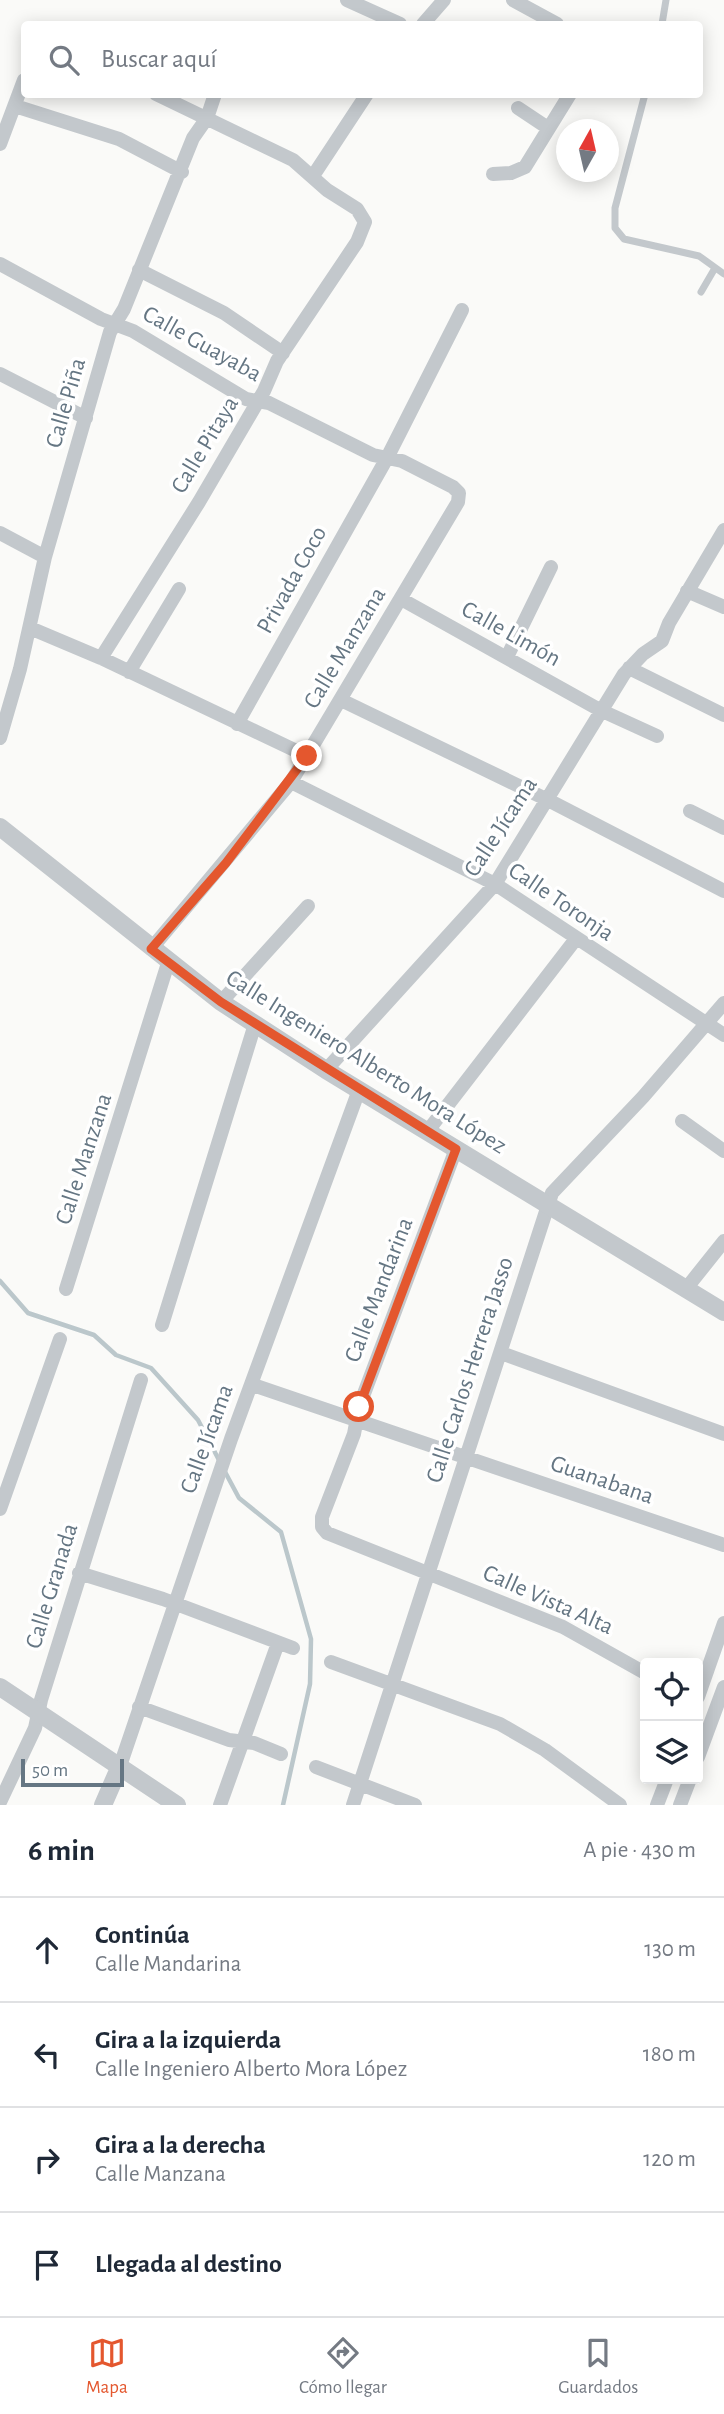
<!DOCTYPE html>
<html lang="es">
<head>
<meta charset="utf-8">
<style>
	:root { --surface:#fff; --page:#f2f2f3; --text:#1f2937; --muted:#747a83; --line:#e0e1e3; --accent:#e4572e }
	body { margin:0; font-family:"Alegreya Sans",sans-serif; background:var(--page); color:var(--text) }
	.controls { position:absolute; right:21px; bottom:21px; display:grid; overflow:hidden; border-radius:7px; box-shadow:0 4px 18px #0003 }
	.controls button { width:63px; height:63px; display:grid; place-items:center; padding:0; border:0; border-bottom:2px solid var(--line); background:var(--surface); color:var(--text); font:35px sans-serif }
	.compass { position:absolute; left:556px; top:119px; width:63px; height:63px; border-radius:50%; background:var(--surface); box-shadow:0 4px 18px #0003; rotate:8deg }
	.scale { position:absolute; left:21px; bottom:18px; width:103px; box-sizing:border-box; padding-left:7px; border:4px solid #657683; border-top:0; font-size:19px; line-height:24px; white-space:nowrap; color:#657683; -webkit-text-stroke:5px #fff; paint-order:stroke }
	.stop { position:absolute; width:21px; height:21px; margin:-16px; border:5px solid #e4572e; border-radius:50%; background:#fff }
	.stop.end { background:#e4572e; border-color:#fff; box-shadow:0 2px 7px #0008 }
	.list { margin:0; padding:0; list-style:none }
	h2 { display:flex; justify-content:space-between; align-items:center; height:91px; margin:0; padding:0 28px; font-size:30px }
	h2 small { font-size:23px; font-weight:400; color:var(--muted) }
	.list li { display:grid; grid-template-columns:46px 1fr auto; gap:21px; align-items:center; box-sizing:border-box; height:105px; padding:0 28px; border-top:2px solid var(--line) }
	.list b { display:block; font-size:26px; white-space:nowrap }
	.list p { margin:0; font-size:23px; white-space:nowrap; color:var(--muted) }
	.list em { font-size:23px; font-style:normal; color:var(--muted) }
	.icon { flex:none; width:38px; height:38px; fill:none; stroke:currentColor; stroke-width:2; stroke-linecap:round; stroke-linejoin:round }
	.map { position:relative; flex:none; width:724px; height:1805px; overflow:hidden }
	.search { position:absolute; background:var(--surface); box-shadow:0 4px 18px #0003; left:21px; right:21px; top:21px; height:77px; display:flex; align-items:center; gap:18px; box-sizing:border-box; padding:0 24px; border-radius:7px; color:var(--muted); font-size:26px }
	.sheet { height:511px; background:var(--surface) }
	nav { display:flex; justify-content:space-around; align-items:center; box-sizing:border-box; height:98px; border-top:2px solid var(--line); background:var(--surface); font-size:19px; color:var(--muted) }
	nav a { display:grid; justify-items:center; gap:4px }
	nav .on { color:var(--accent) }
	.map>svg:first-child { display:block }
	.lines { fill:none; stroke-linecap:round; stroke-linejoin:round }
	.stream { stroke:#bbc7cb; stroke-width:4.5 }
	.service { stroke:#c3c8cc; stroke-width:7 }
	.minor { stroke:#c3c8cc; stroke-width:14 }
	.tertiary { stroke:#c3c8cc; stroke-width:18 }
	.route { stroke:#e4572e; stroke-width:9 }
	.labels { text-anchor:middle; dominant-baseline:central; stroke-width:7; stroke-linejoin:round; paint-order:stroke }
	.street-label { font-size:24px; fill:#657683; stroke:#fff }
</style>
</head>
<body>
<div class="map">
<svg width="724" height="1805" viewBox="0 0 724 1805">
	<rect width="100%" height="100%" fill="#fafaf8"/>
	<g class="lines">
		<path class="stream" d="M0,1281L28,1313L94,1335L116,1355L151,1368L198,1420L220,1462
			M224,1470L239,1498L281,1532L311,1639L310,1684L283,1805"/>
		<path class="service" d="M662,24L666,0
			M645,94L615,208V228L624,239L699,256L724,274
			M701,292L715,268"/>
		<path class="minor" d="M347,0L400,24
			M513,0L557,24
			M423,24L444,0
			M15,106L119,139L182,172
			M518,108L548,128
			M0,144L24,80
			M493,174L511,173L525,167L570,94
			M313,176L367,94
			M0,264L101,319L133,331L246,399L269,403L373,455L402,461L453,487L459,493L458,502L291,782L151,949
			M139,270L224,313L283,353
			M0,374L86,418
			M0,533L45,557
			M687,591L724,607
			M401,599L600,710L657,736
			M30,628L101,658L307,756
			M507,657L551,567
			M101,658L199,502L264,391L277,361L357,242L365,222L357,209L327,190L293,160L156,94
			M629,668L724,715
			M129,672L179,589
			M341,700L548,800L724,891
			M237,724L387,458L462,310
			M0,738L20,669L45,557L110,332L124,309L193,138L207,118L215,94
			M291,782L495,884L724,1035
			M690,811L724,828
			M221,1002L308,906
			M326,1070L495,884L624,674L643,654L662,641L669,623L724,530
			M682,1121L724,1151
			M427,1132L575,940
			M456,1149L359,1407L354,1434L322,1517V1527L327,1533L563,1627L645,1673
			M66,1289L168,963
			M685,1290L724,1241
			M162,1325L255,1024
			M501,1353L724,1434
			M253,1385L724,1545
			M0,1509L60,1339
			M79,1573L163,1599L293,1648
			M331,1662L500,1724L545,1750L620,1805
			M698,1697L724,1623
			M139,1707L229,1740L254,1743L281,1754
			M698,1757L724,1687
			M120,1766L231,1439L359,1090
			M316,1767L415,1805
			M0,1802L35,1728L41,1700L141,1380
			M220,1805L278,1643
			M353,1805L552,1193L643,1097L724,1003
			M657,1805L667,1779
			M680,1805L690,1779"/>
		<path class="tertiary" d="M0,827L221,1002L326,1070L724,1312
			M0,1687L177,1805
			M103,1805L120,1766"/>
	</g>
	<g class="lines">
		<path class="route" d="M307,756L226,863L151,949L221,1002L456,1149L359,1407"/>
	</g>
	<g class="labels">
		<g class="street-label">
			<text transform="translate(202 344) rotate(29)">Calle Guayaba</text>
			<text transform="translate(66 403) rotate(-74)">Calle Piña</text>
			<text transform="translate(205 445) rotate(-59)">Calle Pitaya</text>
			<text transform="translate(292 580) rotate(-61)">Privada Coco</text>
			<text transform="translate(511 634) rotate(29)">Calle Limón</text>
			<text transform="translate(345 648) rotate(-59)">Calle Manzana</text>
			<text transform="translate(501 827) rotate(-57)">Calle Jícama</text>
			<text transform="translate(561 902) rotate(34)">Calle Toronja</text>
			<text transform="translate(366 1062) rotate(32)">Calle Ingeniero Alberto Mora López</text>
			<text transform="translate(84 1159) rotate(-72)">Calle Manzana</text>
			<text transform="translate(379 1290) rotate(-69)">Calle Mandarina</text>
			<text transform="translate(470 1370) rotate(-72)">Calle Carlos Herrera Jasso</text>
			<text transform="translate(207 1439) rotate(-70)">Calle Jícama</text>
			<text transform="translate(602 1480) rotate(19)">Guanabana</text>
			<text transform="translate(52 1586) rotate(-73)">Calle Granada</text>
			<text transform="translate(548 1600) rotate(24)">Calle Vista Alta</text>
		</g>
	</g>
</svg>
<div class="controls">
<button><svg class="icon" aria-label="locate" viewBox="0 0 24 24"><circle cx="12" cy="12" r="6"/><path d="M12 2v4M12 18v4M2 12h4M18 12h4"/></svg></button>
<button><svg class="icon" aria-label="layers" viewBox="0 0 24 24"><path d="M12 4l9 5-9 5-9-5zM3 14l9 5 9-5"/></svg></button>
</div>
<svg class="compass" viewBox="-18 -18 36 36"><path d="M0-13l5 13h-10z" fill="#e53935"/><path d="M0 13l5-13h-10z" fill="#747a83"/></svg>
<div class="scale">50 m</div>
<div class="stop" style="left:359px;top:1407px"></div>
<div class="stop end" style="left:307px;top:756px"></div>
<div class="search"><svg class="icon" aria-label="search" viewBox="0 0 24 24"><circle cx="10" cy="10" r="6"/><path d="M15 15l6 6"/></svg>Buscar aquí</div>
</div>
<section class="sheet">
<h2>6 min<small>A pie · 430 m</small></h2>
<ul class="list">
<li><svg class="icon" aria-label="ahead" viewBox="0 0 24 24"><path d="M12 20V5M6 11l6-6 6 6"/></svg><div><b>Continúa</b><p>Calle Mandarina</p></div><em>130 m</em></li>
<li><svg class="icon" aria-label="left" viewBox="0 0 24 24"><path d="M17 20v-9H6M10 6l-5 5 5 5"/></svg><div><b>Gira a la izquierda</b><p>Calle Ingeniero Alberto Mora López</p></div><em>180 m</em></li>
<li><svg class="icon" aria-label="right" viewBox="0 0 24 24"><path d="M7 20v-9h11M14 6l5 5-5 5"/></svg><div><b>Gira a la derecha</b><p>Calle Manzana</p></div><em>120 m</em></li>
<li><svg class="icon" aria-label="arrive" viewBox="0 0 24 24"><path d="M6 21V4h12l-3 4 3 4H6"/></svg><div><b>Llegada al destino</b></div></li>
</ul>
</section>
<nav>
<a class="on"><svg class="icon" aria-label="map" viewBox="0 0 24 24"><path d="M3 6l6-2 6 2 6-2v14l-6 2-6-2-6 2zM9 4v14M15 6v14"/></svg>Mapa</a>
<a><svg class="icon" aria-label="directions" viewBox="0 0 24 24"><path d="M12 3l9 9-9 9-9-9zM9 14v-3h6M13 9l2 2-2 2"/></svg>Cómo llegar</a>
<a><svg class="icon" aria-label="saved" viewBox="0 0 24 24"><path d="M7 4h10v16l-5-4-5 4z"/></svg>Guardados</a>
</nav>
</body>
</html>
